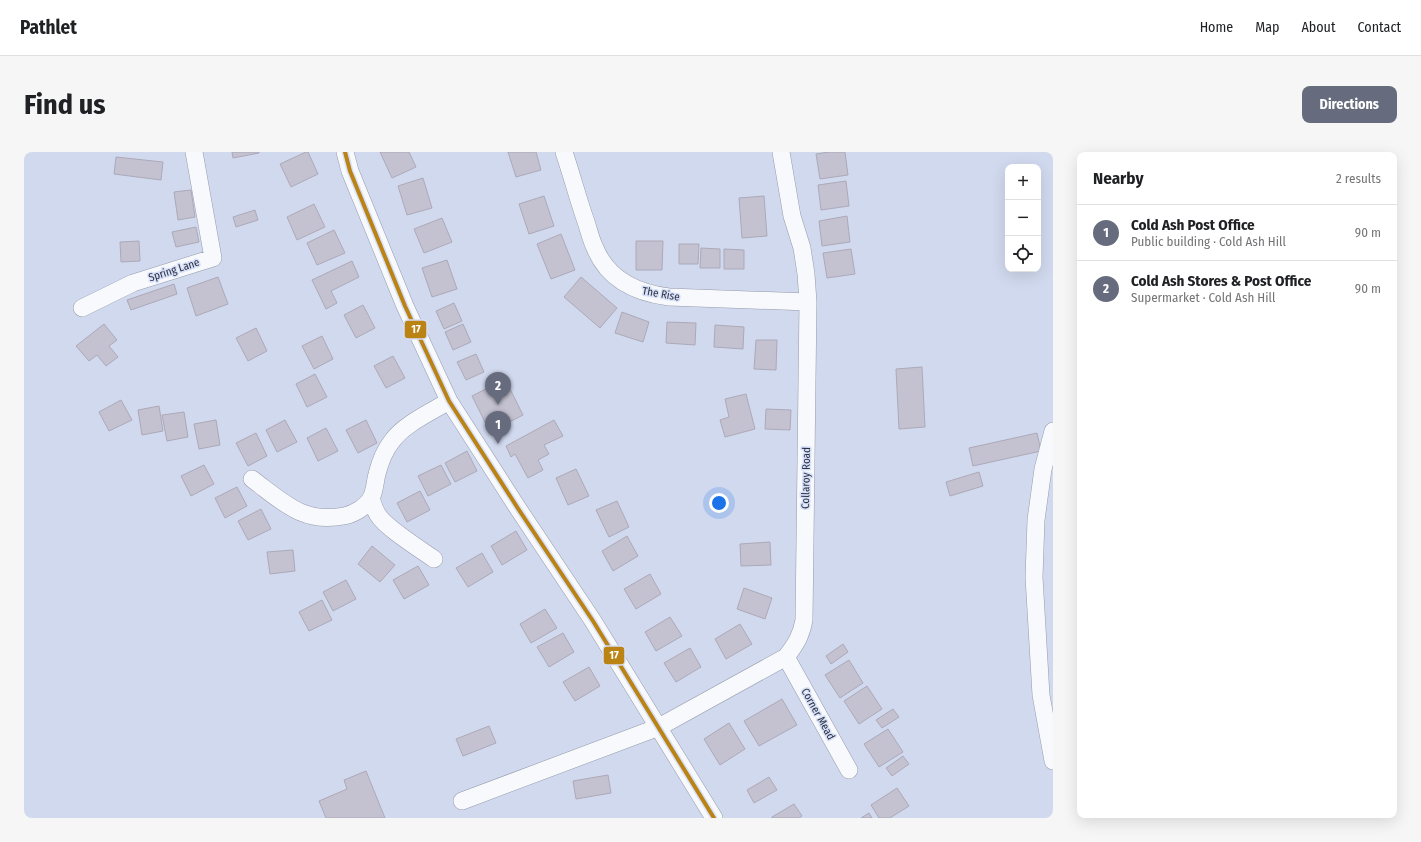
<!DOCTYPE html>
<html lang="en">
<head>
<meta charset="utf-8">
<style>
	:root { --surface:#fff; --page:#f6f6f6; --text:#202124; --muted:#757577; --line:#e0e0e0; --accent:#666c7e }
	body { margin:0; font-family:"Fira Sans Condensed",sans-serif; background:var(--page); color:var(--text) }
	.controls { position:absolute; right:12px; top:12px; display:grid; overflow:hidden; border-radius:8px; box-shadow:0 4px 16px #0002 }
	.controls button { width:36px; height:36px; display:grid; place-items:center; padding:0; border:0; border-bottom:1px solid var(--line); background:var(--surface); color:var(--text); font:20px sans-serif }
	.you { position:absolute; left:695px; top:351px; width:14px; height:14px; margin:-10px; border:3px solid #fff; border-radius:50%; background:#1a73e8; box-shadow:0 0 0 6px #1a73e833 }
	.badge { display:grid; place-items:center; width:26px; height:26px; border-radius:50%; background:var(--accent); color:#fff; font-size:13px; font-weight:700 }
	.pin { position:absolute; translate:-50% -33px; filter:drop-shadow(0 1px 2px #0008) }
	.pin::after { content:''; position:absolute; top:21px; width:14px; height:12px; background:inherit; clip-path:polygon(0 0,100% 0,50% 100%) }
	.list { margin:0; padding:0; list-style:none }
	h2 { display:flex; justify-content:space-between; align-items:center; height:52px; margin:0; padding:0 16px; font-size:17px }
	h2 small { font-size:13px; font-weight:400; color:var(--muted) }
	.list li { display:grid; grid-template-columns:26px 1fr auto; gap:12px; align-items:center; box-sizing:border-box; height:56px; padding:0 16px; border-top:1px solid var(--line) }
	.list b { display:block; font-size:15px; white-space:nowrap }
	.list p { margin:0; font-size:13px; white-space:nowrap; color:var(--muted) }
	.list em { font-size:13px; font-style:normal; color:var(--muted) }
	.icon { flex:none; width:22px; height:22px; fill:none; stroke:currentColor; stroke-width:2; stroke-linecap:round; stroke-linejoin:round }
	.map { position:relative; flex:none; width:1029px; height:666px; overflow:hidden; border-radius:8px }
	header { display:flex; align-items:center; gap:24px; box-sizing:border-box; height:56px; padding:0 20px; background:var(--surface); border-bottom:1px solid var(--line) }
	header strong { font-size:19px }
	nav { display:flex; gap:22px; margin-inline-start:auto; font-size:14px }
	.intro { display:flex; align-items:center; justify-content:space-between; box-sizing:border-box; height:96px; padding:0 24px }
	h1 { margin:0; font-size:28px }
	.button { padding:10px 18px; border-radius:8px; background:var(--accent); color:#fff; font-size:14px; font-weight:700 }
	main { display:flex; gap:24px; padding:0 24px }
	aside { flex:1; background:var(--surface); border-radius:8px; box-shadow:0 4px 16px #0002 }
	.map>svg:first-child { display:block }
	.building { fill:#c4c1d1; stroke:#aca9b8 }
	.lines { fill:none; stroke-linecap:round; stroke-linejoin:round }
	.minor-casing { stroke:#959bab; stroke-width:18 }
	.minor { stroke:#f8f9fc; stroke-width:17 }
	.bus-1-casing { stroke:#d7e0f9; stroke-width:7 }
	.bus-1 { stroke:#ba8314; stroke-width:4 }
	.labels { text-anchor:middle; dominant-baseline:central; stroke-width:3; stroke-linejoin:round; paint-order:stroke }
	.street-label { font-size:11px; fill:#2c3141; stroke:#d7e0f9 }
	.line-badge { stroke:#d7e0f9; stroke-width:1.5 }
	.badge-label { font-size:11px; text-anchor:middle; font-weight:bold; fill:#fff }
</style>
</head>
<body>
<header>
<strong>Pathlet</strong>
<nav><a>Home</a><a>Map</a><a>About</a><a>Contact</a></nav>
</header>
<div class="intro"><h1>Find us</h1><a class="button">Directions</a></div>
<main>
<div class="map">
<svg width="1029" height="666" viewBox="0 0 1029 666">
	<rect width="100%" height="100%" fill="#d1d9ee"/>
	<path class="building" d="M208,0H235V1L209,6Z
		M282,0H284L294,22L267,35L256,12Z
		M356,0H385L392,15L368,26Z
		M484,0H512L517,18L492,25Z
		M805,0H821L824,23L796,27L792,2Z
		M92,5L139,10L137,28L90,22Z
		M399,26L408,56L383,63L374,34Z
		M822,29L825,54L797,58L794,33Z
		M167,38L171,65L154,68L150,40Z
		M520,44L530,74L505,82L495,52Z
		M740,44L743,84L718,86L715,46Z
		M290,52L301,75L273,88L263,65Z
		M231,58L234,68L212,75L209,65Z
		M823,64L826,90L798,94L795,69Z
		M418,66L428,90L400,101L390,77Z
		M172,75L175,90L152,95L148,80Z
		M310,78L321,101L293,113L283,91Z
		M537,82L551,118L527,127L513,92Z
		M115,89L116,109L97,110L96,90Z
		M612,89H639L638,118H612Z
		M655,92H675L674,112H655Z
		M677,96L696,97V116H676Z
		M700,97L720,98V117H700Z
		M827,97L831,122L803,126L799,101Z
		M423,108L433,137L408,145L398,116Z
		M328,109L335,125L307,139L313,151L302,157L288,128Z
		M194,125L204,152L172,164L163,136Z
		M557,125L593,156L576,176L540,145Z
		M150,132L153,142L107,158L103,148Z
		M430,151L438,169L420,177L412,159Z
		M339,153L351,176L332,186L320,163Z
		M598,160L625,170L619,190L591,181Z
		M643,170L672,171L671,193L642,191Z
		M80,172L93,188L85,194L94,205L82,214L73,203L65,209L52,194Z
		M439,172L447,190L429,198L421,180Z
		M691,173L720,175L719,197L690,195Z
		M232,176L243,199L224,209L212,186Z
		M298,184L309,207L290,217L278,194Z
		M732,188H753L752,218L730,217Z
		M452,202L460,220L442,228L433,210Z
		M369,204L381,226L362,236L350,214Z
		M898,215L901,275L875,277L872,217Z
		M291,222L303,245L283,255L272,232Z
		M481,227L499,263L466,280L448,244Z
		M722,242L731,277L701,285L696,268L705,265L701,247Z
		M97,248L108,268L85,279L75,260Z
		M135,254L139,279L118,283L114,258Z
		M742,257L767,258L766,278L741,277Z
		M160,260L164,285L143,289L138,263Z
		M192,268L196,293L175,297L170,272Z
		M261,268L273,290L253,300L242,278Z
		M342,268L353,291L334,301L322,278Z
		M530,268L539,284L520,293L525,302L514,308L519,318L504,326L491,302L487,305L482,294Z
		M302,276L314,299L294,309L283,286Z
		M232,281L243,304L224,314L212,291Z
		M1013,281L1017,299L949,314L945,296Z
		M443,299L453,319L431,330L421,311Z
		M180,313L190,332L167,344L157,324Z
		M417,313L427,332L404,344L394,324Z
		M552,317L565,344L544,353L532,326Z
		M955,320L959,334L926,344L922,330Z
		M213,335L223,354L201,366L191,346Z
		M396,339L406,358L383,370L373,351Z
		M593,349L605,375L585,385L572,358Z
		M237,357L247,377L224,388L214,369Z
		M492,379L503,398L478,413L467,394Z
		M603,384L614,404L589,419L578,399Z
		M746,390L747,413L717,414L716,392Z
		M348,394L371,413L356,430L334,412Z
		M269,398L271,419L246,422L243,400Z
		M458,401L469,420L444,435L432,416Z
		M394,414L405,433L380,447L369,428Z
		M626,422L637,442L612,457L600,437Z
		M322,428L332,447L309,459L299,440Z
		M720,436L748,446L741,467L713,457Z
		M298,448L308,468L285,479L275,460Z
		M521,457L533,476L507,491L496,472Z
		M646,465L658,484L632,499L621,480Z
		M716,472L728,492L702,507L691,487Z
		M539,481L550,500L525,515L513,495Z
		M819,492L824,500L807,512L802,504Z
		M666,496L677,515L652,530L640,511Z
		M825,508L839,531L816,546L801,523Z
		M565,515L576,534L551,549L539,530Z
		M843,534L858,557L835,572L820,549Z
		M758,547L773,573L735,594L720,569Z
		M869,557L875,565L858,576L852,568Z
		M705,571L721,597L696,613L680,587Z
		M465,574L472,591L439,604L432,587Z
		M864,577L879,600L855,615L840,592Z
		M879,604L885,612L868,624L862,616Z
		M342,619L361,666H302L295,649L323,637L320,628Z
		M584,623L587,641L552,647L549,629Z
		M745,625L753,638L730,651L723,638Z
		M873,636L885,654L866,666H855L847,653Z
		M770,652L778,664L775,666H748V665Z
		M845,661L848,666H837Z"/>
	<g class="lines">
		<defs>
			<path id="minor" d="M321,0L326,19L381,154L425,249L495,358L569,469L690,666
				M540,0C547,21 553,43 560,64C564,74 566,86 571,96C584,128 613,141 645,145L784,150
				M58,156L109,131L189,106L170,0
				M1029,279L1019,317L1012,368L1010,425L1017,543L1029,609
				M228,327C259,350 279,372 320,364C330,362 342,355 347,346C351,339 351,329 353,322C356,310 360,299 368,289C380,272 407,260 425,249
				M347,346C349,352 350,357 354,363C362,376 396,397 410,407
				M762,505L825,618
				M438,649L635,575L762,505C772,492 777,484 780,468L784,150L782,122L778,96L768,64L757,0"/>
		</defs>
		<use href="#minor" class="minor-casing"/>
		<use href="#minor" class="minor"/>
		<defs>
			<path id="bus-1" d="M321,0L326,19L381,154L425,249L495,358L569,469L690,666"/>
		</defs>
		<use href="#bus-1" class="bus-1-casing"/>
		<use href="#bus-1" class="bus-1"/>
	</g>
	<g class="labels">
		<g class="street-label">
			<text transform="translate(150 118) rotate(-18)">Spring Lane</text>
			<text transform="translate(637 142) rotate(10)">The Rise</text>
			<text transform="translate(782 326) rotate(-89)">Collaroy Road</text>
			<text transform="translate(794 562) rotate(61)">Corner Mead</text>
		</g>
	</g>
	<g class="line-badge">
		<rect x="380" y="168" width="23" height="19" rx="4" fill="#ba8314"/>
		<rect x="579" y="494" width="22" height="19" rx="4" fill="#ba8314"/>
	</g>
	<g class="badge-label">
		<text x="392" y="181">17</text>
		<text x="590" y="507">17</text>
	</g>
</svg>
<div class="controls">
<button>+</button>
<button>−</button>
<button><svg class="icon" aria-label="locate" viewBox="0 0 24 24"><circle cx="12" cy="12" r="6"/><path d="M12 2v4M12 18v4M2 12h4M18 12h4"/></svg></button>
</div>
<div class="you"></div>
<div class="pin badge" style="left:474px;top:292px">1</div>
<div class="pin badge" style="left:474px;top:253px">2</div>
</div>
<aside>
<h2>Nearby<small>2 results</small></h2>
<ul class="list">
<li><span class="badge">1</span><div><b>Cold Ash Post Office</b><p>Public building · Cold Ash Hill</p></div><em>90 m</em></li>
<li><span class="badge">2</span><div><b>Cold Ash Stores &amp; Post Office</b><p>Supermarket · Cold Ash Hill</p></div><em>90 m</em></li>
</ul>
</aside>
</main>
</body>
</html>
